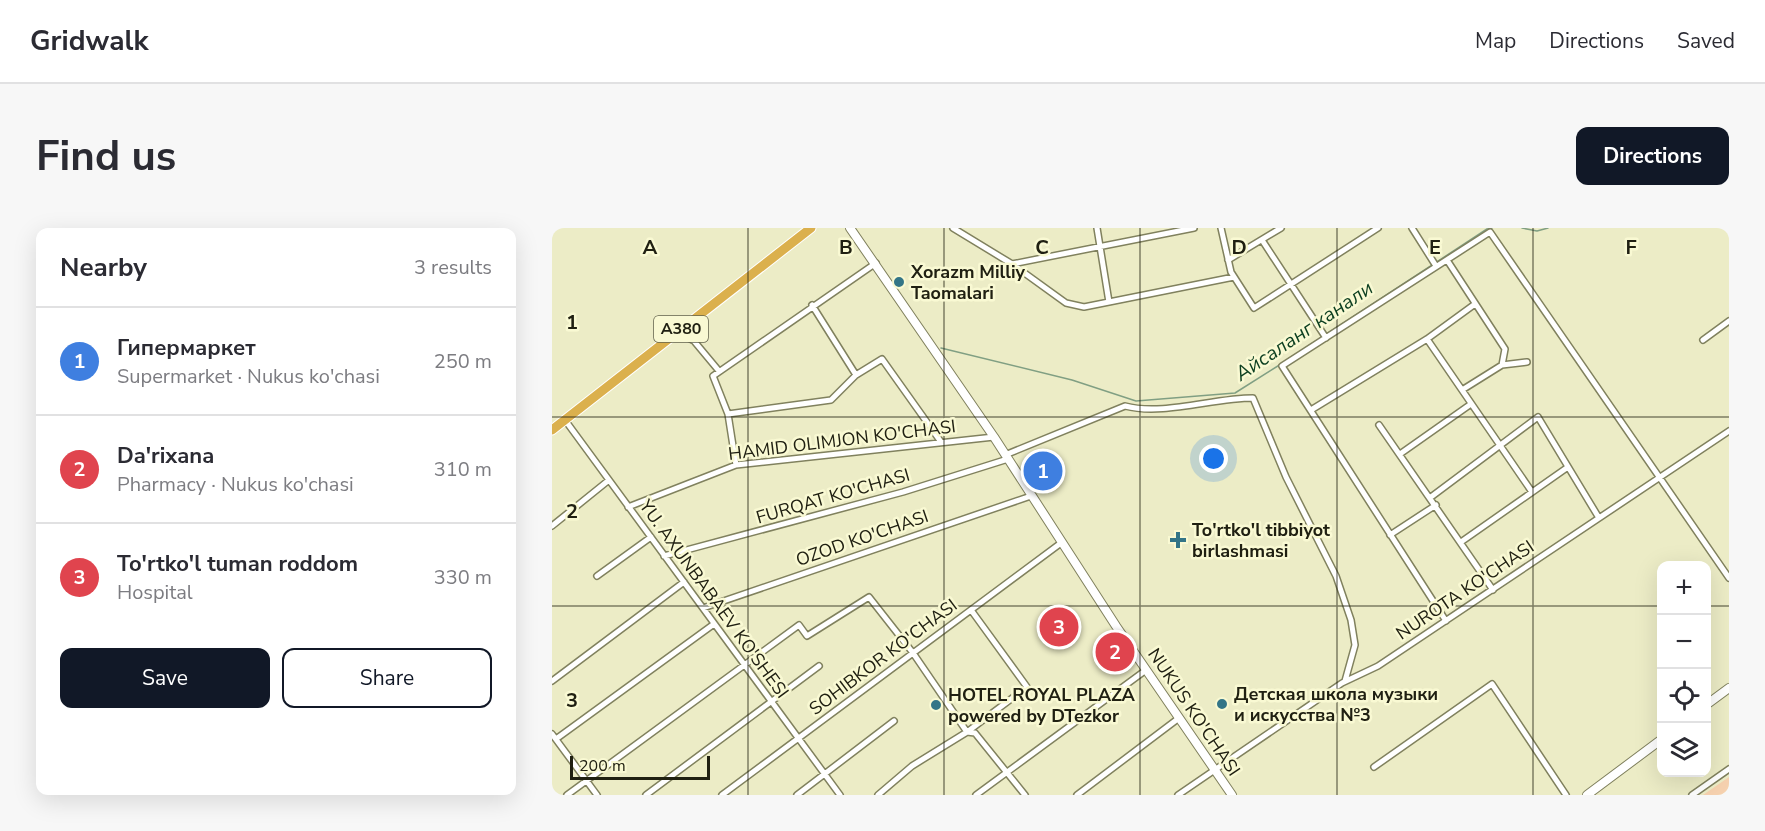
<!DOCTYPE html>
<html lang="en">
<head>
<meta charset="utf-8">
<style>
	:root { --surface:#fff; --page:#f7f7f7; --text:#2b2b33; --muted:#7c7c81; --line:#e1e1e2; --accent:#111827 }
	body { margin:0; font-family:"Nunito Sans",sans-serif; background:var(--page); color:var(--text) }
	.controls { position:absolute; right:18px; bottom:18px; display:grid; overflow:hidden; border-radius:12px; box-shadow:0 6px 24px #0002 }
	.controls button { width:54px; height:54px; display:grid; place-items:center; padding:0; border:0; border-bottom:2px solid var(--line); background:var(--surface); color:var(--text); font:30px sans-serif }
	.scale { position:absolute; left:18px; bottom:15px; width:140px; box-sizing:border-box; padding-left:6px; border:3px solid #202012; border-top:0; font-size:16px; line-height:21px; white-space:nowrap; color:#202012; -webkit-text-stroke:4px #f9f9d3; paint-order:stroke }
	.you { position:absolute; left:662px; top:231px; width:21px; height:21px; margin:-15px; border:4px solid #fff; border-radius:50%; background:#1a73e8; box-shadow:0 0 0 9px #1a73e833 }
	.badge { display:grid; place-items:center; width:39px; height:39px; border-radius:50%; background:var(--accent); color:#fff; font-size:20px; font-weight:700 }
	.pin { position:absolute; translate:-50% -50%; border:3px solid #fff; box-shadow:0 2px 6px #0006 }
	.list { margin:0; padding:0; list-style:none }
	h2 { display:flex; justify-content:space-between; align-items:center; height:78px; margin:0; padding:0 24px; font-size:26px }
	h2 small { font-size:20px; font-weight:400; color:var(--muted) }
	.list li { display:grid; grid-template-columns:39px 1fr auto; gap:18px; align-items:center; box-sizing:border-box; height:108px; padding:0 24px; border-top:2px solid var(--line) }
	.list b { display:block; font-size:22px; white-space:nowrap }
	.list p { margin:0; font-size:20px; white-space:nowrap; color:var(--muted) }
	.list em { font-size:20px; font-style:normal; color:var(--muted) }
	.actions { display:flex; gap:12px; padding:18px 24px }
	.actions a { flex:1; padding:14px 0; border:2px solid var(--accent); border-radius:12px; text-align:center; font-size:21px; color:var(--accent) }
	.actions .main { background:var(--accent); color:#fff }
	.icon { flex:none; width:33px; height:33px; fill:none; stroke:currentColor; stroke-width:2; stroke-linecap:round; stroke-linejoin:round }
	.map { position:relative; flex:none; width:1177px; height:567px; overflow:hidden; border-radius:12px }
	header { display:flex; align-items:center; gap:36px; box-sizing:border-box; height:84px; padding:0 30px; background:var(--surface); border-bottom:2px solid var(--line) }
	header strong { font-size:28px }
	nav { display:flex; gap:33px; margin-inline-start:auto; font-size:21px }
	.intro { display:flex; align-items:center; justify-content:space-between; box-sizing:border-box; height:144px; padding:0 36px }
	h1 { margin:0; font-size:42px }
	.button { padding:15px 27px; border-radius:12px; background:var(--accent); color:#fff; font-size:21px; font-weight:700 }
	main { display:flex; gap:36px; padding:0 36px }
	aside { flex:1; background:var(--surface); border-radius:12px; box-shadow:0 6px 24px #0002 }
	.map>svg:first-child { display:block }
	.green { fill:#f6d1af }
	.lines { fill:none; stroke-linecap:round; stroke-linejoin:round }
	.stream { stroke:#809f83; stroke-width:1.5 }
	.street-casing { stroke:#80815e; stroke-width:8 }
	.secondary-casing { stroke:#80815e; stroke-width:10 }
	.highway-casing { stroke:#fff; stroke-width:11 }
	.street { stroke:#fff; stroke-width:5 }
	.secondary { stroke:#fff; stroke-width:8 }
	.highway { stroke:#dbb04d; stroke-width:9 }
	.grid { fill:none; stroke:#202012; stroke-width:1.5; stroke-opacity:0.55 }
	.poi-dot { fill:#337587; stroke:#f9f9d3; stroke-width:2 }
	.labels { text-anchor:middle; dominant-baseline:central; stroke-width:5; stroke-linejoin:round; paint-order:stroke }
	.shield { fill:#f9f9d3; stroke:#61614c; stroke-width:1.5 }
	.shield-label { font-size:16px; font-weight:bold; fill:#202012 }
	.poi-label { font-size:18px; font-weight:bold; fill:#202012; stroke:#f9f9d3; text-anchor:start }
	.street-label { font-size:18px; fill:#202012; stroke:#f9f9d3 }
	.water-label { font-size:20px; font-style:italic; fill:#0c3f20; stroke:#f9f9d3 }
	.grid-label { font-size:20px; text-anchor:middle; font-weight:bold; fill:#202012; stroke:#f9f9d3; stroke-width:5; stroke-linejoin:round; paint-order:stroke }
</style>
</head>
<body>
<header>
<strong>Gridwalk</strong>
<nav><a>Map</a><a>Directions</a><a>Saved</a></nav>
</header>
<div class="intro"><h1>Find us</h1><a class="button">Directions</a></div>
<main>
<aside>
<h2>Nearby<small>3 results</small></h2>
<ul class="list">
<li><span class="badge" style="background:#3f7fe0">1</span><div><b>Гипермаркет</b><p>Supermarket · Nukus ko'chasi</p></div><em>250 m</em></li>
<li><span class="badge" style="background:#e0444e">2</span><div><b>Da'rixana</b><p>Pharmacy · Nukus ko'chasi</p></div><em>310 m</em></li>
<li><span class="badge" style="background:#e0444e">3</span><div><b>To'rtko'l tuman roddom</b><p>Hospital</p></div><em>330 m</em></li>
</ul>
<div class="actions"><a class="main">Save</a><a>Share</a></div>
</aside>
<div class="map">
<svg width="1177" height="567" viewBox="0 0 1177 567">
	<rect width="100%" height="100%" fill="#ececc6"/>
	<path class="green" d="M1177,549V567H1151Z"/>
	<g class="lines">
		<path class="stream" d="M970,0L985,3L996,0
			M389,120L520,152L584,173L683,165L729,136
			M735,132L935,1L940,0"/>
		<defs>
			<path id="street" d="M401,0L460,36L642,0
				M545,0L557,74
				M669,0L679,44L702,80L826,0
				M860,0L884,38
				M710,12L774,110
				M676,32L729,0
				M895,32L953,121L950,137
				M460,36L514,75L532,79L682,49
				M260,77L304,147L330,131L389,214
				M125,104L142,113L167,143
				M875,111L980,264
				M1151,112L1177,93
				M910,162L950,137L975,134
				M759,182L875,111L923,76
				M176,186L279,172L304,147
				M13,192L288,567
				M827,197L941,362
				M848,226L919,176
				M453,227L573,178C611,188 661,170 701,170L734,249L784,348L799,392L803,417L793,453
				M184,237L176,186L161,148L324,35
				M879,269L986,189L1047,290
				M76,279L184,237L442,209
				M0,298L57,252
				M838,307L884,277
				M909,314L1016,239
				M112,328L351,264L456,231
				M45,348L99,309
				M151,380L479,268
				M894,393L730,138L938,4L1177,350
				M0,453L132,354
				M0,506L45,567
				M4,511L162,396
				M822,539L940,456L1014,567
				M15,567L247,397L255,408L317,369L361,425L415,504L423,505L473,567
				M94,567L267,438
				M170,567L509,315
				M245,567L342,493
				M326,567L360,538L415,504L475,459L419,382
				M424,567L594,442
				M525,567L627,490
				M626,567L790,455L826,438L1177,203
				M1140,567L1177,541"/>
			<path id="secondary" d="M298,0L442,209L564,398L680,567
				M1154,477L1177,460
				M1035,567L1110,511"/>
			<path id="highway" d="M0,202L259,0"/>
		</defs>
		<use href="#street" class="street-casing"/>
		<use href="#secondary" class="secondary-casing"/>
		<use href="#highway" class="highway-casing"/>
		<use href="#street" class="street"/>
		<use href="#secondary" class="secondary"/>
		<use href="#highway" class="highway"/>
	</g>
	<path class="grid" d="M196,0V567M392,0V567M588,0V567M785,0V567M981,0V567M0,189H1177M0,378H1110M1154,378H1177"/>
	<g class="poi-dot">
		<circle cx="347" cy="54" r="6"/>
		<path d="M623 303h6v6h6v6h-6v6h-6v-6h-6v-6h6z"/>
		<circle cx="670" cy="476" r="6"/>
		<circle cx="384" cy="477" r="6"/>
	</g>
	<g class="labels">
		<rect class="shield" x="102" y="88" width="54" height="26" rx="4.5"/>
		<g class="shield-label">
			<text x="129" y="101">A380</text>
		</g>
		<g class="poi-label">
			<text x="359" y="44">Xorazm Milliy<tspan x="359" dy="21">Taomalari</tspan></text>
			<text x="640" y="302">To'rtko'l tibbiyot<tspan x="640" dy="21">birlashmasi</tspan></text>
			<text x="682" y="466">Детская школа музыки<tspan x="682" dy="21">и искусства №3</tspan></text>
			<text x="396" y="467">HOTEL ROYAL PLAZA<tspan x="396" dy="21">powered by DTezkor</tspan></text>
		</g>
		<g class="street-label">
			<text transform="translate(290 212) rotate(-7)">HAMID OLIMJON KO'CHASI</text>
			<text transform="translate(281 268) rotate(-16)">FURQAT KO'CHASI</text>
			<text transform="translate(310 310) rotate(-19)">OZOD KO'CHASI</text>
			<text transform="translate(913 362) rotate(-34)">NUROTA KO'CHASI</text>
			<text transform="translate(162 371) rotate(54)">YU. AXUNBABAEV KO'SHESI</text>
			<text transform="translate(331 429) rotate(-37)">SOHIBKOR KO'CHASI</text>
			<text transform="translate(642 484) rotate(56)">NUKUS KO'CHASI</text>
		</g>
		<g class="water-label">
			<text transform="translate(752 103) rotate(-34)">Айсаланг канали</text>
		</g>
	</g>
	<g class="grid-label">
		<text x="98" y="26">A</text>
		<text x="294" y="26">B</text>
		<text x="490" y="26">C</text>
		<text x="687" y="26">D</text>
		<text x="883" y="26">E</text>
		<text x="1079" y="26">F</text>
		<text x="20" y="101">1</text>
		<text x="20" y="290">2</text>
		<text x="20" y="479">3</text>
	</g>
</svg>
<div class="controls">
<button>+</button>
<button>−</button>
<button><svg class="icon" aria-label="locate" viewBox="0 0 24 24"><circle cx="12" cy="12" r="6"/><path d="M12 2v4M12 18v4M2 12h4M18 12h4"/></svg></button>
<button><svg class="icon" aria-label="layers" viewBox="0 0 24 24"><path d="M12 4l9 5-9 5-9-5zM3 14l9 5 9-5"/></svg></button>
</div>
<div class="scale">200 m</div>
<div class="you"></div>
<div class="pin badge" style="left:491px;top:243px;background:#3f7fe0">1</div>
<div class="pin badge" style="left:563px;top:424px;background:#e0444e">2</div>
<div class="pin badge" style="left:507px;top:399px;background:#e0444e">3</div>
</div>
</main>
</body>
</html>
